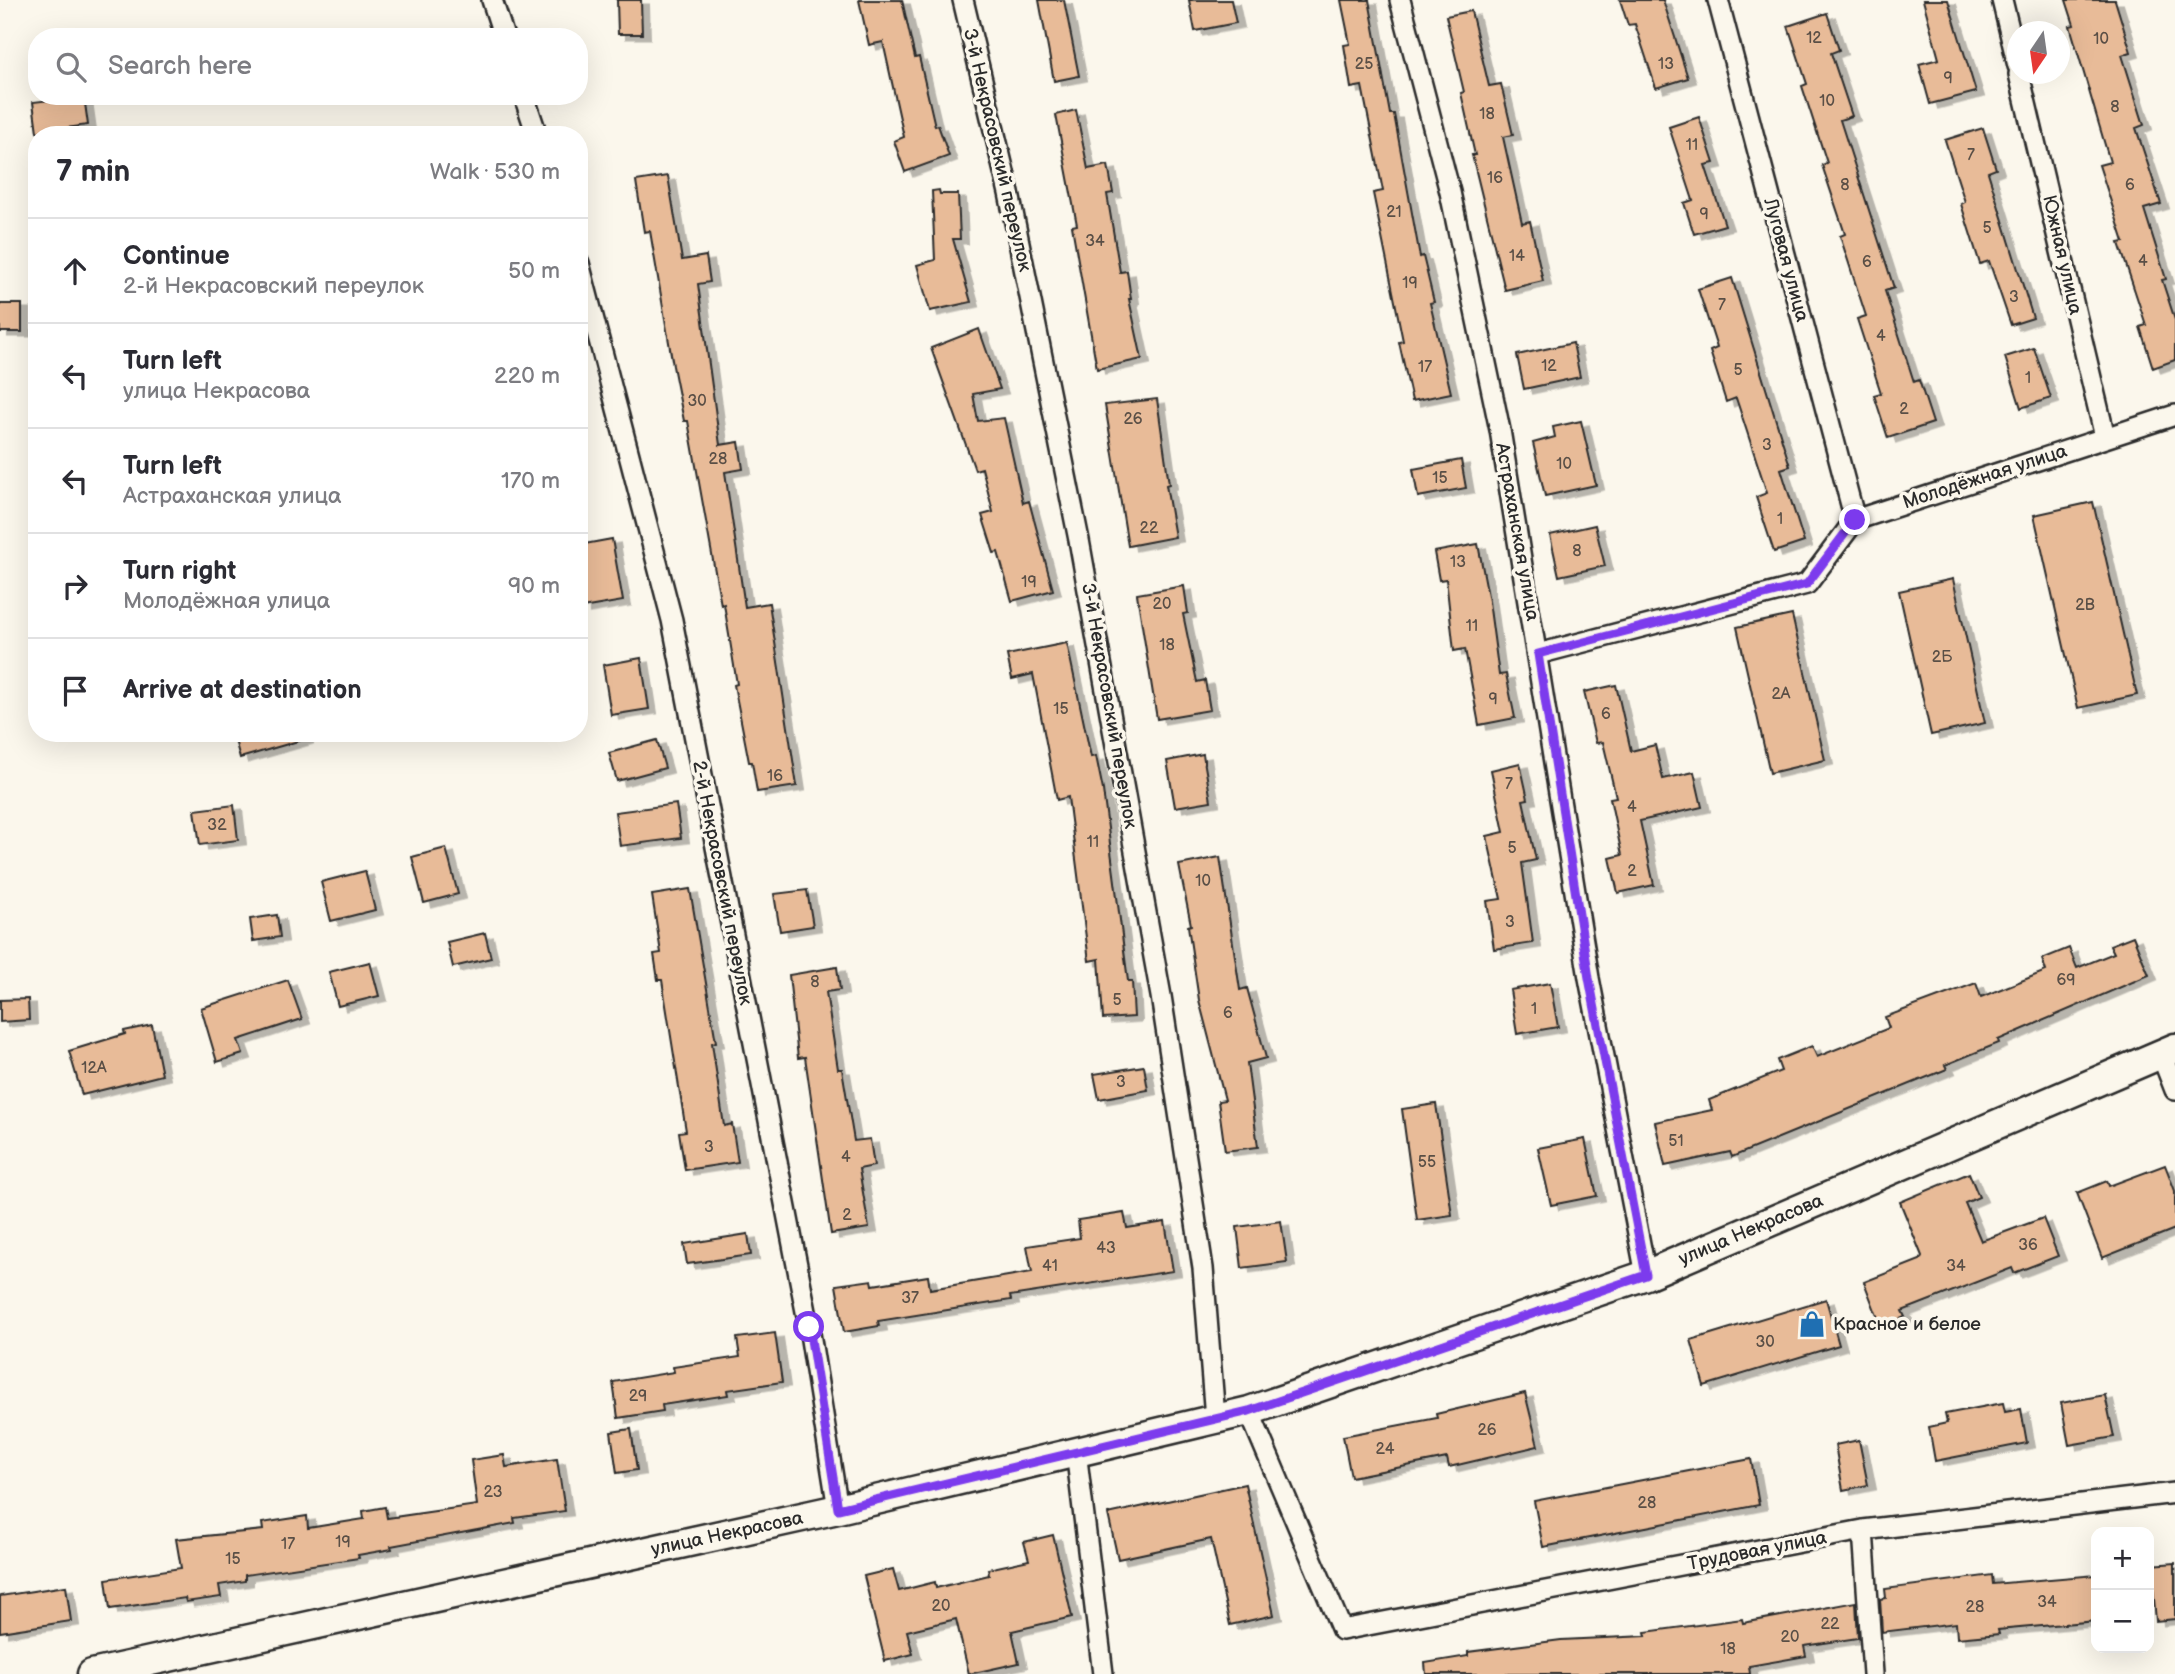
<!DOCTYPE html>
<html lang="en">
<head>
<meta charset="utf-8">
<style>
	:root { --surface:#fff; --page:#f7f7f7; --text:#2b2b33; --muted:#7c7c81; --line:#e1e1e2 }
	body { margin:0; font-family:"Balsamiq Sans",sans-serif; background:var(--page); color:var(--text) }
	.controls { position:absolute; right:21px; bottom:21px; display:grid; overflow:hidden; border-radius:14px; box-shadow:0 7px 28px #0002 }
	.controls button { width:63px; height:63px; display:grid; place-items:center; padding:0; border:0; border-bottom:2px solid var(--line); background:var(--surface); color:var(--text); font:35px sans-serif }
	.compass { position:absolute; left:2007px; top:21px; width:63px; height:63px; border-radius:50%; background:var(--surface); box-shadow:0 7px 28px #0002; rotate:193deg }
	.stop { position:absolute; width:21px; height:21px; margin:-16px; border:5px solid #7c3aed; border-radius:50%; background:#fff }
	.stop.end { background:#7c3aed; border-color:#fff; box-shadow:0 2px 7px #0008 }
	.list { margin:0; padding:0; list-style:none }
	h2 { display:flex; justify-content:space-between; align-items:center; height:91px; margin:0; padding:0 28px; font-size:30px }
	h2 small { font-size:23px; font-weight:400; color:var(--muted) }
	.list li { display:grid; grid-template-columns:46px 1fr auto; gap:21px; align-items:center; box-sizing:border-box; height:105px; padding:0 28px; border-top:2px solid var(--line) }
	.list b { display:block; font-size:26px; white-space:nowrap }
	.list p { margin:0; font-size:23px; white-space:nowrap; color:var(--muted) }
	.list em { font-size:23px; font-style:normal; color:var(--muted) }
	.icon { flex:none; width:38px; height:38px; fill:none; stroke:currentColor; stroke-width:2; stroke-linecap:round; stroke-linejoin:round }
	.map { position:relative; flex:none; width:2175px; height:1674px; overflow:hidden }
	.search { position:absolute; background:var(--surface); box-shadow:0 7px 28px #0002; left:28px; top:28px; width:560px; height:77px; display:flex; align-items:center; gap:18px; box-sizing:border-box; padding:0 24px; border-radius:28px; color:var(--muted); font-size:26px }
	.panel { position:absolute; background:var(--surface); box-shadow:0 7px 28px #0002; left:28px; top:126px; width:560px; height:616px; border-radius:28px }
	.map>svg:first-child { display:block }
	.building { fill:#e8bb98; stroke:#2b2b2b; stroke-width:2; filter:url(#shadow) }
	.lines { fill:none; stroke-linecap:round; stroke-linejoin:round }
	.street-casing { stroke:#2b2b2b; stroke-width:24 }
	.secondary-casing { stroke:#2b2b2b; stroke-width:33 }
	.street { stroke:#fbf7ec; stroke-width:19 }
	.secondary { stroke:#fbf7ec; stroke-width:28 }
	.route { stroke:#7c3aed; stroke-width:9 }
	.labels { text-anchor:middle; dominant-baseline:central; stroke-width:7; stroke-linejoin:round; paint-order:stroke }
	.number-label { font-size:16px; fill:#5a4f46 }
	.street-label { font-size:19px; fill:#2b2b2b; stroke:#fbf7ec }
	.poi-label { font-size:19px; fill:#2b2b2b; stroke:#fbf7ec; text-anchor:start }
</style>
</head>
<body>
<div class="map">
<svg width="2175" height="1674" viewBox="0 0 2175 1674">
	<defs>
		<filter id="shadow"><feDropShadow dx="8" dy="4.5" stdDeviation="0" flood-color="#0004"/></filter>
	</defs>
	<rect width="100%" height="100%" fill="#fbf7ec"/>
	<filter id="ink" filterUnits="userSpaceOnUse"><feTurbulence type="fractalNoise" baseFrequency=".0143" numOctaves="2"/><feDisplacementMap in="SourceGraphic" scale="14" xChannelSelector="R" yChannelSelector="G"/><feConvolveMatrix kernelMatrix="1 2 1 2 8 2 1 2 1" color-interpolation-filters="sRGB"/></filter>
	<g filter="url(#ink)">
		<path class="building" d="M617,0H641L642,34H618Z
			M859,0H902L915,58L919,57L935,126L938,125L949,156L905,172L894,141L904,137L883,42L869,45Z
			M1039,0H1064L1079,76L1054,81Z
			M1189,0H1231L1236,23L1195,31Z
			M1341,0H1369L1390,114H1394L1420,257L1423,256L1434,302L1430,303L1451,393L1412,401L1399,342L1403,341L1373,193L1383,191L1362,86L1351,88L1344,45L1350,44Z
			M1620,0H1663L1688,78L1656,88L1635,24L1628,25Z
			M1923,0H1948L1976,92L1930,104L1919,64L1939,59Z
			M2066,0H2115L2131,52L2122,55L2144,125L2136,128L2161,204L2144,209L2166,279L2162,280L2175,320V360L2153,368L2140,327L2146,325L2119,243L2124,242L2099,165L2110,162L2070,26L2074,25Z
			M1471,11L1489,86L1501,84L1513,135L1503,137L1522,223L1530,221L1543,281L1505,290L1472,155H1475L1461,93L1464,92L1446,16Z
			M1827,13L1839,50L1831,53L1852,116L1840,120L1894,288L1885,291L1914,382L1919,380L1933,423L1888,438L1874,395L1881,393L1857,319L1866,316L1840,236L1845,234L1822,165L1827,163L1802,86L1807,84L1788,26Z
			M84,96L88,125L37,132L33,102Z
			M1076,110L1088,169L1108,165L1113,193L1107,194L1120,272L1127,271L1131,299H1129L1142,359L1097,369L1072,226L1077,225L1056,115Z
			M1699,117L1714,163L1705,165L1725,225L1694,234L1684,203L1693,200L1669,127Z
			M1983,128L1996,169L1988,172L2033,318L2011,325L1989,261L1980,264L1961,204L1965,202L1945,140Z
			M668,176L682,260L706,256L710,282L698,284L720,445L739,442L743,469L725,472L745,607L769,603L797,786L757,792L752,762H749L734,685L737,684L724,604L721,605L688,421H684L673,366L650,231L644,232L636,181Z
			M939,190L940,194H958L960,239H953L971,302L930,311L917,265L935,260L932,191Z
			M1732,278L1790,466L1781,469L1804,542L1774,552L1756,497L1767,493L1736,398L1726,402L1710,351L1717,348L1698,289Z
			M0,304H22V332H0Z
			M979,329L1000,389L973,394L978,421L1004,418L1023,503L1029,501L1053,590L1012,601L998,552L994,553L982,515L993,512L982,468L975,470L931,348Z
			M1573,343L1580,377L1524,389L1517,355Z
			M2034,348L2051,398L2021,408L2005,357Z
			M1157,399L1169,484L1166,485L1175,537L1128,546L1105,405Z
			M1581,421L1596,485L1545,496L1533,443L1555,437L1553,427Z
			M1461,460L1466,488L1418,497L1413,469Z
			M2093,502L2137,695L2078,708L2034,515Z
			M1595,525L1605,566L1559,576L1550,535Z
			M612,539L623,601L582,608L579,545Z
			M1478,544L1489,601L1499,675L1506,674L1515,718L1479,725L1465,649L1454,651L1446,579L1439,580L1434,552Z
			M1953,579L1985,723L1931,735L1899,591Z
			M1184,586L1188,613L1183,614L1197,682L1205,680L1210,710L1157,719L1137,594Z
			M1792,615L1825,760L1770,773L1737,627Z
			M1067,643L1091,757L1096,756L1103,790L1128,981H1132L1134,1017L1103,1019L1099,959L1089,961L1068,797L1057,800L1033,674L1012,679L1007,655Z
			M641,658L649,709L611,715L603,665Z
			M1616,685L1631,751L1655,745L1663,779L1694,772L1702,807L1640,821L1654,885L1618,893L1610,858L1622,855L1610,798L1616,797L1603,742L1596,743L1584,692Z
			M233,733H304L305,739L240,758Z
			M657,740L665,768L617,781L609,753Z
			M1203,754L1211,801L1175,807L1167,761Z
			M1520,763L1528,799L1523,800L1536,860L1522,863L1533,943L1494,949L1487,901L1501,899L1487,836L1504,832L1491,770Z
			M676,804L681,838L620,846L615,812Z
			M234,805L238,840L200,845L195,810Z
			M446,848L458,894L424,903L412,857Z
			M1220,857L1240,990L1247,988L1266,1058L1247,1063L1258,1147L1225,1151L1218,1101L1225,1100L1199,1000L1188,926L1191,925L1179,865Z
			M365,871L375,910L331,921L321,882Z
			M690,889L716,1042L712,1043L724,1126L732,1124L738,1162L685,1170L679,1132L686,1131L662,980H658L654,954L661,953L652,895Z
			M807,890L813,926L780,931L774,894Z
			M277,915L280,937L253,941L250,919Z
			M485,933L491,958L453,967L447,942Z
			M2133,936L2149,975L1998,1040L1999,1043L1945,1065L1947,1069L1732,1157L1730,1152L1665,1166L1655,1122L1712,1110L1709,1100L1781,1071L1777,1060L1812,1046L1817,1057L1889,1028L1885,1017L1976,983L1981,997L2046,971L2042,959L2069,948L2077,968L2114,953L2110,945Z
			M370,962L379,996L338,1006L329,972Z
			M837,967L840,990L826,992L838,1069H842L854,1141L870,1139L874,1166L859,1169L869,1228L831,1234L805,1057L798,1058L789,975Z
			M288,980L302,1019L238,1040L243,1054L217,1062L201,1008Z
			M1550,983L1558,1027L1517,1034L1510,990Z
			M28,999L29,1020L0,1022V1000Z
			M152,1025L162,1075L82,1095L69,1051L125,1034L124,1031Z
			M1144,1066L1148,1090L1099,1099L1094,1074Z
			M1436,1104L1452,1215L1417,1220L1402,1109Z
			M1585,1139L1597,1196L1551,1205L1538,1148Z
			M2165,1165L2175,1191V1229L2102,1258L2077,1193L2107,1181L2109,1186Z
			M1969,1173L1979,1197L1965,1203L1981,1241L2043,1218L2058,1256L2014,1273L2012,1268L1902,1311L1905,1317L1881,1326L1864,1282L1920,1260L1922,1256L1900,1202Z
			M1124,1213L1127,1228L1165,1222L1173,1271L1010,1296L1011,1300L878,1321L879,1326L844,1332L836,1285L872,1280L873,1285L928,1276L930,1289L1032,1272L1027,1246L1080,1238L1078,1220Z
			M1281,1221L1287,1262L1242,1268L1237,1227Z
			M748,1234L751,1255L687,1264L684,1244Z
			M1826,1299L1839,1345L1704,1386L1691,1340Z
			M775,1333L782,1382L727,1390L728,1395L662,1405L663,1411L618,1418L613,1382L674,1372L673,1367L740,1357L737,1338Z
			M1525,1393L1538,1446L1449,1467L1447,1458L1351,1477L1343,1436L1437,1418L1436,1414Z
			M2105,1395L2114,1437L2069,1445L2061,1403Z
			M2003,1403L2005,1412L2021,1409L2027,1443L1935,1461L1929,1427L1947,1423L1945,1414Z
			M631,1429L637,1470L617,1473L611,1432Z
			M1859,1440L1868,1485L1843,1490L1835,1445Z
			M504,1455L506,1467L557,1459L565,1511L514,1518L515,1523L391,1546L392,1549L358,1555L359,1558L245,1575V1581L219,1585L221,1597L186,1602L185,1598L110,1609L106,1579L181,1568L176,1539L263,1530L262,1523L307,1516L308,1528L364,1519L363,1511L385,1507L387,1518L477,1505L471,1460Z
			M1751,1459L1759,1505L1543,1547L1534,1501Z
			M1245,1484L1274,1615L1230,1625L1211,1539L1118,1559L1108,1514Z
			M1053,1535L1072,1617L1012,1631L1019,1663L969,1674L956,1619L907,1631L913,1654L885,1661L864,1576L893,1569L899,1591L935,1582L936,1588L989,1575L988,1569L1029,1560L1024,1542Z
			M2175,1563V1619L2156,1621L2151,1565Z
			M1992,1575L1993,1584L2096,1575V1621L1998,1630L1999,1634L1957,1638L1956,1623L1882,1632L1880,1599L1886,1598L1885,1589Z
			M66,1586L71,1621L0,1632V1596Z
			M1856,1602L1858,1638L1804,1646L1806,1656L1749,1666L1750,1674H1426L1425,1663L1468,1656V1652L1561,1640L1646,1636L1645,1632L1742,1619L1743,1623Z"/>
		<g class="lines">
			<defs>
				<path id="street" d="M492,0L504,37
					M963,0L1009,193L1079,540L1161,996L1203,1268L1215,1418
					M1400,0L1450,192L1500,430L1589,978L1646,1275
					M1718,0L1855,520
					M2002,0L2018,66
					M2019,74L2105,437
					M524,96L537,135
					M579,263L672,620L809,1327L838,1509
					M1538,654L1807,584L1855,520L2175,415
					M2161,1054L2175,1090
					M1249,1411L1342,1630L1863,1530L2175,1493
					M1076,1451L1103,1674
					M1863,1530L1873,1674"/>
				<path id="secondary" d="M92,1674L838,1509L1249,1411L1646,1275L2175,1048"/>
			</defs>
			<use href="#street" class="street-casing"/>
			<use href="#secondary" class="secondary-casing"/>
			<use href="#street" class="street"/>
			<use href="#secondary" class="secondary"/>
		</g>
	</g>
	<g class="lines" filter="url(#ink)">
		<path class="route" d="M809,1327L838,1509L1249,1411L1646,1275L1589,978L1538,654L1807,584L1855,520"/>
	</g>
	<defs>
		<symbol id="shop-bare" viewBox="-9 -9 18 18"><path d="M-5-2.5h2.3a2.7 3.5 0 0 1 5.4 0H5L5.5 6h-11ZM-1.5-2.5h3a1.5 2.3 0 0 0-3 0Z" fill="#1f6fb2" stroke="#fbf7ec" stroke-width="2.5" paint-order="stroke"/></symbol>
	</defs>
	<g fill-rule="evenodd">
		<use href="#shop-bare" x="1793" y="1305" width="38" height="38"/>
	</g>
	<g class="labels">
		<g class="number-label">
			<text x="1814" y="38">12</text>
			<text x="2101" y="39">10</text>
			<text x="1364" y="64">25</text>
			<text x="1666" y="64">13</text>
			<text x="1948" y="78">9</text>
			<text x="1827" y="101">10</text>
			<text x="2115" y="107">8</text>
			<text x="1487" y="114">18</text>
			<text x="1692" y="145">11</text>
			<text x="1971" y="155">7</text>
			<text x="1495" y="178">16</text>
			<text x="1845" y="185">8</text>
			<text x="2130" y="185">6</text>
			<text x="1394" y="212">21</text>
			<text x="1704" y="214">9</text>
			<text x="1987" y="228">5</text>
			<text x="1095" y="241">34</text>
			<text x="1517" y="256">14</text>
			<text x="2143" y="261">4</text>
			<text x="1867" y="262">6</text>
			<text x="1410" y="283">19</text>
			<text x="2014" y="297">3</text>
			<text x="1722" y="305">7</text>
			<text x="1881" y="336">4</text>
			<text x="1549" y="366">12</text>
			<text x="1425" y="367">17</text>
			<text x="1738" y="370">5</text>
			<text x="2028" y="378">1</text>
			<text x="697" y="401">30</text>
			<text x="1904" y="409">2</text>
			<text x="1133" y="419">26</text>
			<text x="1767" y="445">3</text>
			<text x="718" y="459">28</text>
			<text x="1564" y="464">10</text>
			<text x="1440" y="478">15</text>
			<text x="1780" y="519">1</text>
			<text x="1149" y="528">22</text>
			<text x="1577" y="551">8</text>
			<text x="1458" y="562">13</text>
			<text x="1029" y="582">19</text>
			<text x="1162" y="604">20</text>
			<text x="2085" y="605">2В</text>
			<text x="1472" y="626">11</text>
			<text x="1167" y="645">18</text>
			<text x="1942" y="657">2Б</text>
			<text x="1781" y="694">2А</text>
			<text x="1493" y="699">9</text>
			<text x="1061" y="709">15</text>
			<text x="1606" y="714">6</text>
			<text x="775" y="776">16</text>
			<text x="1509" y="784">7</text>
			<text x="1632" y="807">4</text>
			<text x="217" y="825">32</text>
			<text x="1093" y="842">11</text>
			<text x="1512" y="848">5</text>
			<text x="1632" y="871">2</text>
			<text x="1203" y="881">10</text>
			<text x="1510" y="922">3</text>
			<text x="2066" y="980">69</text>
			<text x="815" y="982">8</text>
			<text x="1117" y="1000">5</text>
			<text x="1534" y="1009">1</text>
			<text x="1228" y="1013">6</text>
			<text x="94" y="1068">12А</text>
			<text x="1121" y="1082">3</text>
			<text x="1676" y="1141">51</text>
			<text x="709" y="1147">3</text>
			<text x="846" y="1157">4</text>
			<text x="1427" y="1162">55</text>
			<text x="847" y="1215">2</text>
			<text x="2028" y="1245">36</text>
			<text x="1106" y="1248">43</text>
			<text x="1050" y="1266">41</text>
			<text x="1956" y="1266">34</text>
			<text x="910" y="1298">37</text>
			<text x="1765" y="1342">30</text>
			<text x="638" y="1396">29</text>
			<text x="1487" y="1430">26</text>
			<text x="1385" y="1449">24</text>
			<text x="493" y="1492">23</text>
			<text x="1647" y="1503">28</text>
			<text x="343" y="1542">19</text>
			<text x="288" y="1544">17</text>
			<text x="233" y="1559">15</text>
			<text x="2047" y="1602">34</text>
			<text x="941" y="1606">20</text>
			<text x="1975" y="1607">28</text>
			<text x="1830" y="1624">22</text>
			<text x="1790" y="1637">20</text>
			<text x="1728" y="1649">18</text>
		</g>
		<g class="street-label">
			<text transform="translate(997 150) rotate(77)">3-й Некрасовский переулок</text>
			<text transform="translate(2062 255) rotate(77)">Южная улица</text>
			<text transform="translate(1786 260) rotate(75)">Луговая улица</text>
			<text transform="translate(1985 477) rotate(-18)">Молодёжная улица</text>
			<text transform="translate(1517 532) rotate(80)">Астраханская улица</text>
			<text transform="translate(1109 706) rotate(80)">3-й Некрасовский переулок</text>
			<text transform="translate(722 883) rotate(79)">2-й Некрасовский переулок</text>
			<text transform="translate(1751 1230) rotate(-23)">улица Некрасова</text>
			<text transform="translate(727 1534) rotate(-12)">улица Некрасова</text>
			<text transform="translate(1757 1551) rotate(-11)">Трудовая улица</text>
		</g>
		<g class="poi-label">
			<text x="1833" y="1324">Красное и белое</text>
		</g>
	</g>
</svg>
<div class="controls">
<button>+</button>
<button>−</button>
</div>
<svg class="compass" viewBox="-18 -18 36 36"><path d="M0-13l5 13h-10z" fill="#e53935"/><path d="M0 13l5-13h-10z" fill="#7c7c81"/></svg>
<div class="stop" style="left:809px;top:1327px"></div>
<div class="stop end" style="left:1855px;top:520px"></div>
<div class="search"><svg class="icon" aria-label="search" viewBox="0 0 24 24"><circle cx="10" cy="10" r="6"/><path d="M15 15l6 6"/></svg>Search here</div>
<section class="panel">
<h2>7 min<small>Walk · 530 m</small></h2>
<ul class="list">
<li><svg class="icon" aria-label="ahead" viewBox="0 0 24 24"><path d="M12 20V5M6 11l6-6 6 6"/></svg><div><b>Continue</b><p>2-й Некрасовский переулок</p></div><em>50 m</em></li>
<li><svg class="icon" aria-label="left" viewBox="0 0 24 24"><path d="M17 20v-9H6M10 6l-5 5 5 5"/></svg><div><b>Turn left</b><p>улица Некрасова</p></div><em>220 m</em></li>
<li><svg class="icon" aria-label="left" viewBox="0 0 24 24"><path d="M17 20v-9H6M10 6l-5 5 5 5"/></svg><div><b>Turn left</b><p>Астраханская улица</p></div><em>170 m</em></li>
<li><svg class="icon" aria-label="right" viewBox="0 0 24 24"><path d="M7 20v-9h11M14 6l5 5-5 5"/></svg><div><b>Turn right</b><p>Молодёжная улица</p></div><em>90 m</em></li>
<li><svg class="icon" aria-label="arrive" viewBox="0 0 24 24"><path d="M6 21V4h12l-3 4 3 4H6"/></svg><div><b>Arrive at destination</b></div></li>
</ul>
</section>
</div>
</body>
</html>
